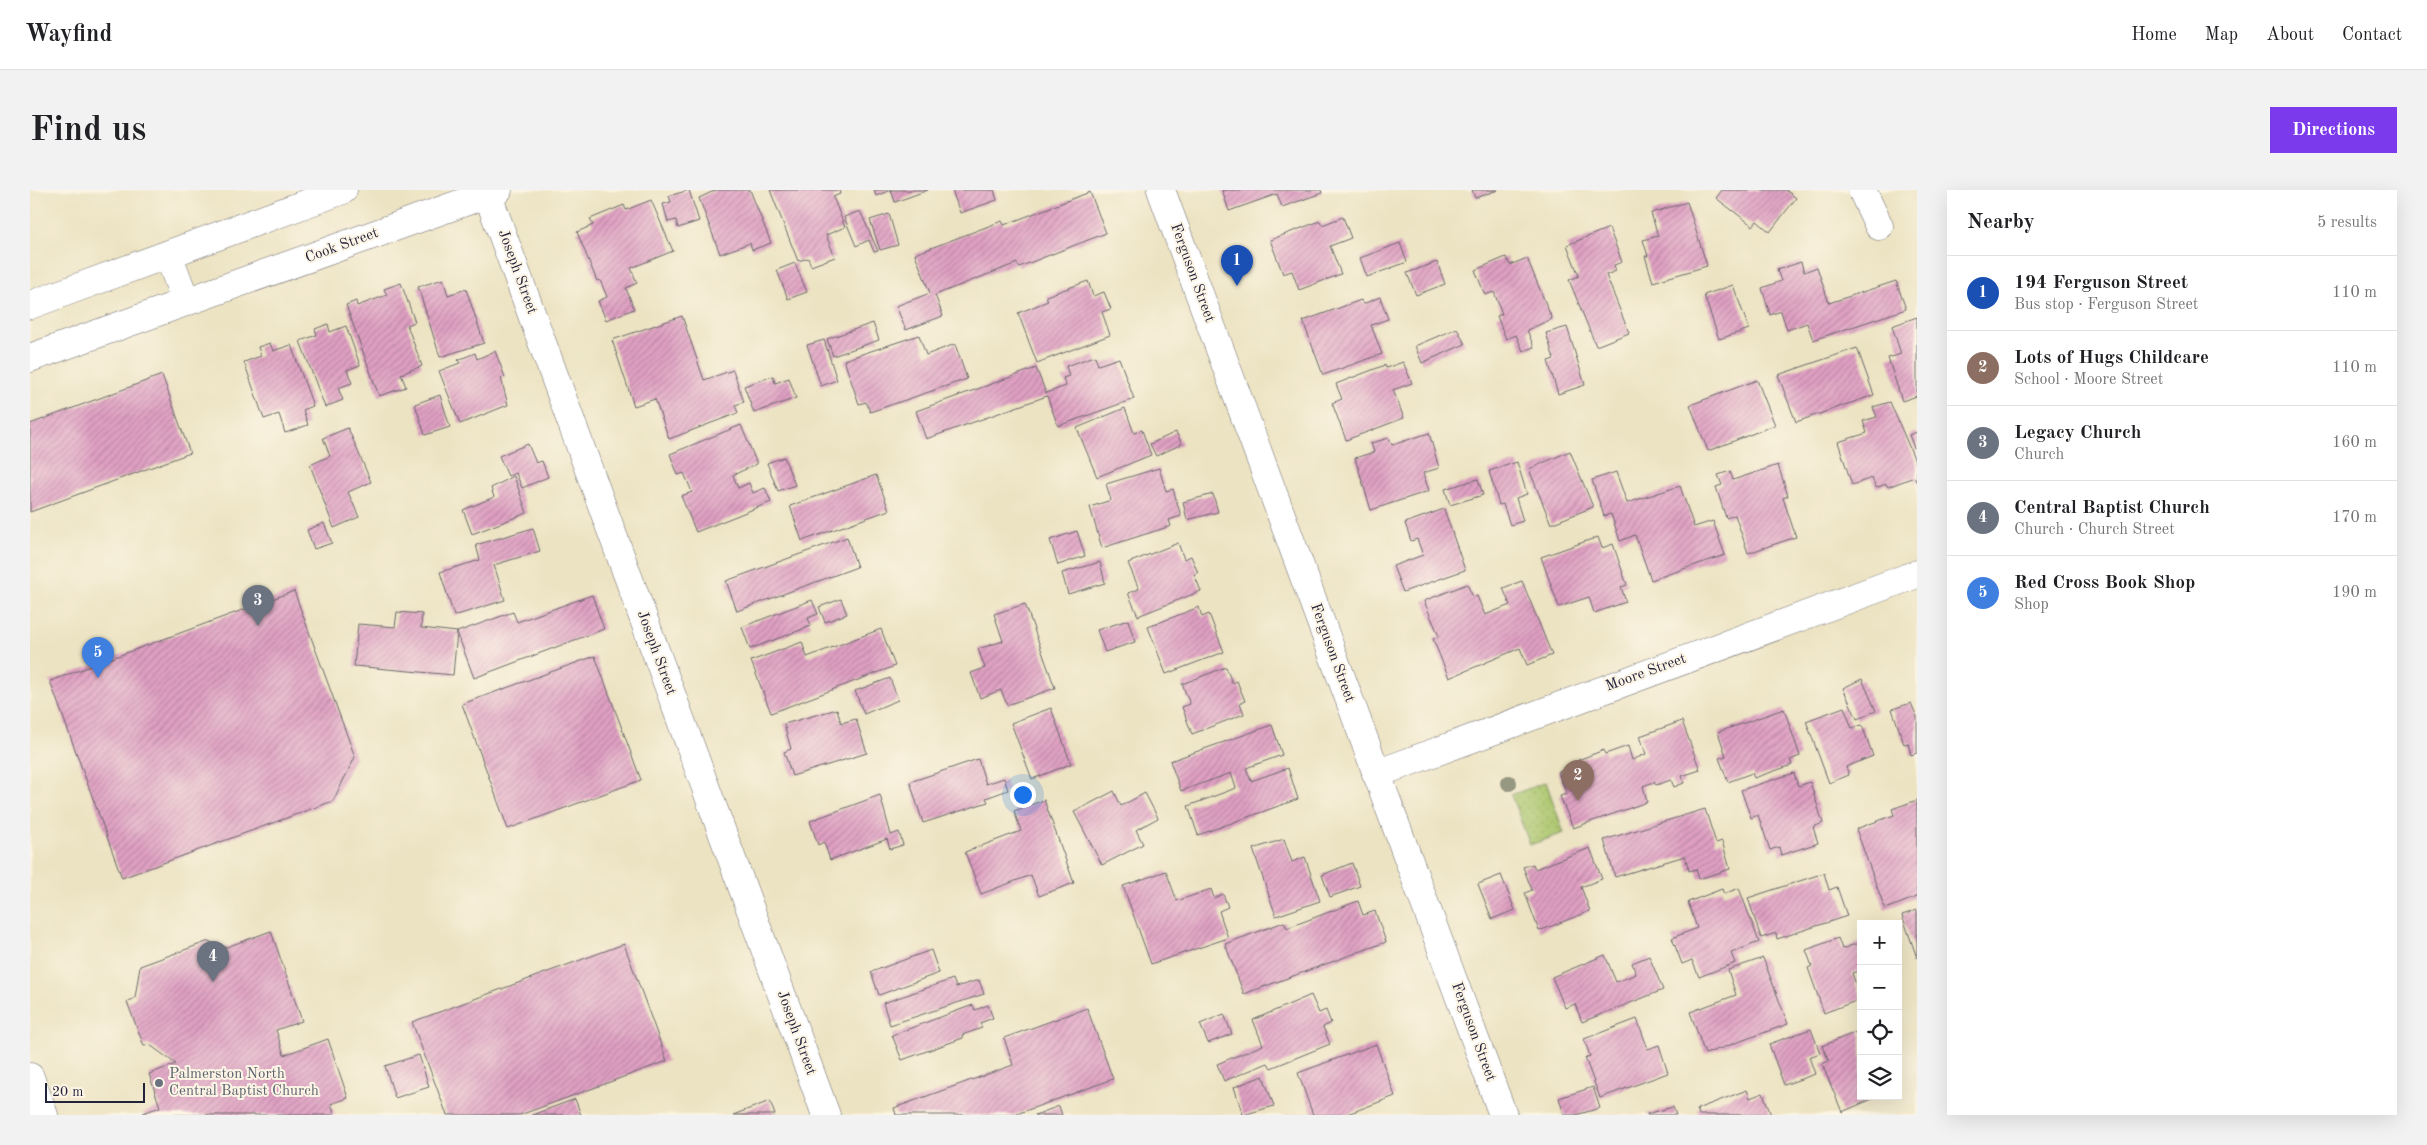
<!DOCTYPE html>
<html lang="en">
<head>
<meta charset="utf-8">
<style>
	:root { --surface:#fff; --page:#f2f2f2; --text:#202124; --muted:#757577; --line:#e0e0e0; --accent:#7c3aed }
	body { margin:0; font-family:"Old Standard TT",serif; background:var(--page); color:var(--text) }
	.controls { position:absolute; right:15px; bottom:15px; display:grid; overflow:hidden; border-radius:0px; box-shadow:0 5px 20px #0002 }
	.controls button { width:45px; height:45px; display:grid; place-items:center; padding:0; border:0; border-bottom:1px solid var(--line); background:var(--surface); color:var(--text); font:25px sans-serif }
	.scale { position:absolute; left:15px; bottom:12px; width:100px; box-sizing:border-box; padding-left:5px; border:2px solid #22223b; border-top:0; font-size:14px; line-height:18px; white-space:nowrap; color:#22223b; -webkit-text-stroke:4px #fcf5e5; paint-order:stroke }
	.you { position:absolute; left:992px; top:604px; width:18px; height:18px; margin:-12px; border:4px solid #fff; border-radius:50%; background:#1a73e8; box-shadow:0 0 0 8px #1a73e833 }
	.badge { display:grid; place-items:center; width:32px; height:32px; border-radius:50%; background:var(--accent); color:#fff; font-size:16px; font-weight:700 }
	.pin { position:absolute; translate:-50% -41px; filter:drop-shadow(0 1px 2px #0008) }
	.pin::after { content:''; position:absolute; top:26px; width:18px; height:15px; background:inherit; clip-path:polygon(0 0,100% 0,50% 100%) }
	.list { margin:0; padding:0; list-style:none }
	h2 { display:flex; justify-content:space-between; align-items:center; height:65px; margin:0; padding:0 20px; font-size:21px }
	h2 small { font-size:16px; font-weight:400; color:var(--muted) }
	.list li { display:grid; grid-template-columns:32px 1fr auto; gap:15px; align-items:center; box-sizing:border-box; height:75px; padding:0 20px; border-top:1px solid var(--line) }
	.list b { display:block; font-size:19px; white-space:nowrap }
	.list p { margin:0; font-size:16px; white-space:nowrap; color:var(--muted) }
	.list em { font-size:16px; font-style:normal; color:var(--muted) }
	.icon { flex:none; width:28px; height:28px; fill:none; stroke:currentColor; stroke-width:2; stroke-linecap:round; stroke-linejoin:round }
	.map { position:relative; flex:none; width:1887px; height:925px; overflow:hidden; border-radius:0px }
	header { display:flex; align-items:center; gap:30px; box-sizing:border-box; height:70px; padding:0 25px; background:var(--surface); border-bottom:1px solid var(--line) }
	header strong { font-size:24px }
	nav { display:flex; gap:28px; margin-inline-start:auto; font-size:18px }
	.intro { display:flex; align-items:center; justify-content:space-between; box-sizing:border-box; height:120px; padding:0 30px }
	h1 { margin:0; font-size:35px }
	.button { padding:12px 22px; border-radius:0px; background:var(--accent); color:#fff; font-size:18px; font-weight:700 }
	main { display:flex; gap:30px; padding:0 30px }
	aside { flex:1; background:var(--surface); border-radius:0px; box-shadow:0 5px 20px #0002 }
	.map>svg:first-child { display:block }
	.grass { fill:url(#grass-dots); stroke:#667454 }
	.building { fill:url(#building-hatch) }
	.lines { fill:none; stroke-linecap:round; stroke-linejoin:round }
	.street-casing { stroke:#69666a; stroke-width:29 }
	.secondary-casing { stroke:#69666a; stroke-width:29 }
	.street { stroke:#fff; stroke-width:28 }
	.secondary { stroke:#fff; stroke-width:28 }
	.tree { fill:#979881 }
	.worship-dot { fill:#6b7280; stroke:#fcf5e5; stroke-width:2 }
	.labels { text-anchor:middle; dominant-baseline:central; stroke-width:4; stroke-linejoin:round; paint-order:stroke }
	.street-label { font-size:15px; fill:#22223b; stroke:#fcf5e5 }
	.worship-label { font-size:15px; fill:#5b616d; stroke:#fcf5e5; text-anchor:start }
</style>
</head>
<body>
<header>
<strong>Wayfind</strong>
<nav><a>Home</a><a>Map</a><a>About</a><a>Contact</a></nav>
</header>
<div class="intro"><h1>Find us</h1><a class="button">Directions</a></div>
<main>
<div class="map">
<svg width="1887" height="925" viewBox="0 0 1887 925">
	<defs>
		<pattern id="grass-dots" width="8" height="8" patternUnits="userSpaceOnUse" patternTransform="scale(1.25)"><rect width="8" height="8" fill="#abc66d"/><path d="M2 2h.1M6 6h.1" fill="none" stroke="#93aa5f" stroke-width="1.8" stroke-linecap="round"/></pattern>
		<pattern id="building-hatch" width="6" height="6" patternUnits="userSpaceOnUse" patternTransform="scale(1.25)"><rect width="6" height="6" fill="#e0a0c3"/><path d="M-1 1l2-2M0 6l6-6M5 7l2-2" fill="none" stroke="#b582a0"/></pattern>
	</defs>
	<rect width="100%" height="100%" fill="#fcf5e5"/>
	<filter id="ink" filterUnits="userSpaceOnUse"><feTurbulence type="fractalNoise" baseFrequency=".02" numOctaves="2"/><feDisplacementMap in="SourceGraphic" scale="10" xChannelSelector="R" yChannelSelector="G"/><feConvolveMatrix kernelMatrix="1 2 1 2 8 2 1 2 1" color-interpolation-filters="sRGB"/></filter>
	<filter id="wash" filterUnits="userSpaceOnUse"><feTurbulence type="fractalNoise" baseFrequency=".0096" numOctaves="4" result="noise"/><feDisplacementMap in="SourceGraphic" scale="20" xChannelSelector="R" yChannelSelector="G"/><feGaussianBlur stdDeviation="1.12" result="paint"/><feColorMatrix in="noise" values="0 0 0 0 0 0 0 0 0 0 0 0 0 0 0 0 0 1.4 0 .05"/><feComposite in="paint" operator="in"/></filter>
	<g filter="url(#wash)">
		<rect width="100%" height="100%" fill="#ece3c2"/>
		<path class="grass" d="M1516,592L1534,643L1500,655L1481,605Z"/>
		<g id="blocks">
			<path class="building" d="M659,0L669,31L648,38L646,30L638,32L633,14L641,12L639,6Z
				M686,0H720L741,53L722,60L720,53L690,64L669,8Z
				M740,0H809L810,4L803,7L815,37L796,45L805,67L781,76L778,68L768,71Z
				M844,0H898L865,12L861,0L846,6Z
				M922,0H964L967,10L930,23Z
				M1192,0H1291L1292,3L1252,17L1247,4L1199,21Z
				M1442,0H1468L1445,8Z
				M1692,0H1756L1766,8L1740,42L1727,31L1723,36L1686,8Z
				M1060,2L1076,43L989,77L987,73L905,105L913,126L876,140L866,116L900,103L885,64L972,31L974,35Z
				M621,10L643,61L601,78L607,93L596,98L604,119L576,130L568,111L577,107L570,90L567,91L547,42L563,35L560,29L594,15L596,20Z
				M1657,12L1677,76L1623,92L1615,66H1618L1613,50L1628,46L1621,23Z
				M830,21L848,61L844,62L839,50L826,56L814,27Z
				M859,24L868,55L850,60L840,30Z
				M1313,27L1321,48L1300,56L1311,84L1269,100L1262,81L1253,84L1240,50L1290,31L1292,35Z
				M1579,38L1592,72L1584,75L1586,81L1576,85L1599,143L1566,156L1539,90L1549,86L1537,55Z
				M1370,53L1377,72L1337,87L1330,68Z
				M1476,67L1480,75L1497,68L1522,129L1497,140L1504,157L1493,161L1486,145L1476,149L1467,126L1472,124L1464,102L1455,105L1445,80Z
				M1407,72L1415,94L1386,105L1377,83Z
				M1771,72L1774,82L1787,77L1799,113L1866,91L1876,119L1783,150L1777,133L1757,140L1751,121L1740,125L1732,98L1751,91L1747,80Z
				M765,73L777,102L758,109L747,80Z
				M413,89L418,105L436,99L454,153L410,167L388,97Z
				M1058,91L1063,106L1074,102L1081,119L1072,122L1080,145L1007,173L988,123L1018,111L1016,106Z
				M371,93L385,132L377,135L392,176L371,184L376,197L349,206L316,115L326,111L327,116L357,105L354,99Z
				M1703,95L1719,139L1689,149L1674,105Z
				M1350,107L1358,129L1341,135L1352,164L1293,185L1273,131L1331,110L1333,114Z
				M652,126L674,190L703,180L714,212L705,215L708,223L639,249L625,209L604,216L582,150Z
				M1887,127V206L1872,211L1858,168L1871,164L1862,136Z
				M843,133L849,150L803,166L797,149Z
				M298,134L300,142L316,136L330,175L317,180L322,193L308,198L313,210L295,217L270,151L287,145L285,139Z
				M1537,137L1555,195L1528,204L1518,171L1524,169L1516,143Z
				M1427,138L1435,154L1392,173L1385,156Z
				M889,145L896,165L925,154L937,189L840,222L836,212L829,214L814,170Z
				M794,150L807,190L791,196L777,155Z
				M240,153L243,161L261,155L283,216L273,220L278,235L255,243L249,224L234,229L214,172L231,166L228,157Z
				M1827,158L1844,205L1766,232L1748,185Z
				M465,161L475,187L471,188L478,215L430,234L409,181L430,173L428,170L445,163L447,169Z
				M1065,166L1068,175L1089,168L1104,209L1028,236L1017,206L896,249L886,221L1006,178L1016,203L1036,196L1033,188L1039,186L1036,176Z
				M1373,172L1382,193L1363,200L1374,228L1316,250L1302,213L1312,209L1306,194L1355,175L1356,178Z
				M132,185L160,263L0,322V234Z
				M743,186L745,193L759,188L766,208L724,223L714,196Z
				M1727,190L1745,235L1678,261L1660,215Z
				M410,205L420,237L395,245L385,214Z
				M1860,212L1887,275V293L1884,287L1858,297L1856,294L1846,298L1842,288L1822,295L1808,252L1837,243L1833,231L1847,227L1843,217Z
				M1095,218L1104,243L1112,240L1121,265L1067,287L1047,238Z
				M711,235L727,274L703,285L708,298L719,293L723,303L735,298L741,312L666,342L651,306L662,302L654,283L648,285L640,264Z
				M318,238L341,292L318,302L329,327L304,338L280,275L300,266L293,248Z
				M1146,242L1152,254L1126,266L1120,254Z
				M1887,242V265L1879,245Z
				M1399,243L1409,278L1393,283L1399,301L1341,320L1325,268L1344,262L1341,253L1359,248L1362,255Z
				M498,254L506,273L512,271L518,287L492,298L486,283L478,286L469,266Z
				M1540,261L1563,317L1521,334L1499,279Z
				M754,267L765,295L748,301L737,273Z
				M1487,272L1497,304L1486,308L1493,331L1480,335L1473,314L1469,315L1459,281Z
				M1748,275L1758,306L1753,308L1766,347L1718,363L1705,325L1696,328L1686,297L1692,295L1688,285L1700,281L1703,290Z
				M1129,278L1136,301L1143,299L1151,326L1139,330L1141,336L1072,358L1060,317L1081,310L1076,294Z
				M1586,282L1597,313L1650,296L1664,337L1683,331L1695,365L1621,390L1605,345L1590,351L1581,324L1574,326L1562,290Z
				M846,285L859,320L772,351L760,316Z
				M484,286L497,323L442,344L433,320L464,307L461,298Z
				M1448,289L1453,305L1420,315L1415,299Z
				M1183,304L1188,322L1157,330L1153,312Z
				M1414,319L1435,380L1373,402L1363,376L1393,365L1387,349L1381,351L1375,333Z
				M294,333L302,353L284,359L277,340Z
				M503,338L510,361L464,375L475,410L424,426L410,382L450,370L446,355Z
				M1047,341L1055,366L1028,375L1020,350Z
				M817,347L827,377L707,421L696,391Z
				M1568,347L1572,358L1583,354L1597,395L1591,397L1596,412L1564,423L1559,407L1529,417L1511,367Z
				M1148,353L1154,369L1161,366L1168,383L1164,384L1171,401L1108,426L1098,403L1109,399L1098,373Z
				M1070,372L1075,393L1038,404L1032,383Z
				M1492,391L1522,465L1497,475L1490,458L1419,488L1403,449L1409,446L1394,411L1437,394L1443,407L1447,406L1455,425L1480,415L1473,398Z
				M264,401L325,567L303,611L92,688L20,491Z
				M562,405L574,439L444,488L427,442L483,422L487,432Z
				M811,409L817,424L795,432L789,417Z
				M782,410L788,424L778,428L781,436L720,459L712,437Z
				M995,414L1025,498L977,515L971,500L950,508L941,483L955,478L948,459L973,451L964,424Z
				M1169,417L1172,427L1179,424L1194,462L1136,484L1118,437Z
				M367,422L392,424L391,438L427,442L423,485L324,476L328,434L365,437Z
				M1098,430L1105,452L1075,462L1067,440Z
				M851,439L865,476L741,523L721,471L772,452L777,467Z
				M565,466L611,590L478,639L432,514Z
				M1196,477L1202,493L1207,491L1215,511L1210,513L1214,524L1162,544L1152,517L1160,514L1152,494Z
				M860,488L868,510L834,524L825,501Z
				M1832,489L1846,521L1827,529L1813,498Z
				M1881,513L1887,527V563L1881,565L1878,553L1874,554L1862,519Z
				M1814,517L1822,538L1832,535L1843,566L1816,577L1819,585L1799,593L1776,531Z
				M1021,518L1041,574L1002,589L981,533Z
				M807,519L811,533L826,529L837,563L762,586L754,562L761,559L754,534Z
				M1754,519L1770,566L1760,570L1762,575L1724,588L1722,583L1698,592L1689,568L1696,566L1688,542Z
				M1652,531L1670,580L1652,586L1654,593L1644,597L1641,590L1626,595L1624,592L1613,596L1617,612L1543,638L1530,606L1537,604L1528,582L1550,574L1548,570L1574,560L1575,564L1598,556L1602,570L1616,564L1610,546Z
				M1242,535L1252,565L1216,578L1221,591L1258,578L1268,609L1168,645L1158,616L1206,598L1201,583L1151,601L1140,571Z
				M948,569L956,594L974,588L978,600L956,608L958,612L893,633L880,592Z
				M1764,583L1768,596L1780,592L1793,633L1783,637L1788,653L1751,665L1749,657L1740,660L1728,625L1721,628L1711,600Z
				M1084,601L1091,616L1115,603L1128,628L1106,640L1113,654L1072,675L1044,622Z
				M850,605L861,645L869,642L873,655L860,659L857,649L800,670L794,652L788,655L780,631Z
				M1014,610L1044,693L1009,706L1001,685L951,704L935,662L991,641L984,621Z
				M1887,610V707L1855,719L1826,639L1864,625L1862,619Z
				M1675,619L1686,653L1692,651L1700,679L1669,689L1666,679L1659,681L1655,666L1585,687L1574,650Z
				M1254,649L1262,672L1275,667L1290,711L1246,726L1223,659Z
				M1560,658L1572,689L1551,697L1560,721L1509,741L1495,703L1502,700L1493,677L1503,674L1505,679Z
				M1322,673L1330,696L1300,707L1292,685Z
				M1136,681L1147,711L1181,699L1184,708L1193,704L1198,717L1189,721L1198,748L1121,774L1093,696Z
				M1794,683L1799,700L1807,697L1817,726L1747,749L1746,743L1731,748L1718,708Z
				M1471,685L1485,720L1462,729L1448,694Z
				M1709,698L1729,752L1701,763L1705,773L1669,787L1662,770L1652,774L1642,748L1667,738L1658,712L1692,699L1694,704Z
				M1328,711L1333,725L1345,721L1356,752L1214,804L1195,754L1254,732L1257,738Z
				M1887,720V768L1872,725Z
				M241,741L272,831L246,840L254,865L298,849L318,908L301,914L305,925H114L113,923L130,917L119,884L146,874L120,855L114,856L97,812L105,808L110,776L179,751L191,759Z
				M1808,748L1812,759L1831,752V780L1822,783L1831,809L1794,823L1778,778L1782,776L1776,760Z
				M594,754L637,871L490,925H417L382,832Z
				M901,760L909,783L849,805L841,782Z
				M1575,765L1586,792L1606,784L1602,773L1619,766L1633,800L1552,832L1545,814L1535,818L1522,787Z
				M1733,768L1758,834L1675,864L1660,822L1706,805L1698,780Z
				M923,789L926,797L949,790L954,804L860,835L853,813Z
				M1281,805L1289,823L1296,820L1301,833L1293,837L1300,854L1241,878L1238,873L1194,891L1187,874L1233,855L1223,830Z
				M943,815L945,820L958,815L963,828L950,833L952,838L932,845L933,848L872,870L862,845Z
				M1057,818L1083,889L984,925H866L864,918L983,875L974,848Z
				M1194,824L1202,844L1178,853L1170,834Z
				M1607,829L1618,859L1629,855L1638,883L1570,908L1555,868L1560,866L1554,849Z
				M1781,839L1790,863L1779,867L1785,884L1754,895L1739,854Z
				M1831,840V906H1849L1812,922L1792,874L1799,871L1792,856Z
				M1346,854L1365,906L1315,925H1283L1268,883Z
				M389,865L399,897L365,908L355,876Z
				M1233,886L1244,916L1213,925L1204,897Z
				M1563,897L1570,918L1546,925H1534L1529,908Z
				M1717,900L1720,908L1733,903L1741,925H1669L1667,919Z
				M545,909L551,925H502Z
				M740,911L745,925H703Z
				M1029,916L1032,925H1005Z
				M1643,917L1646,925H1617V924Z"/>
		</g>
	</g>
	<g filter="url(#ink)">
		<use href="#blocks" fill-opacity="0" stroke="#69666a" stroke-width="1"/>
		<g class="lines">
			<defs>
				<path id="street" d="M456,0L796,925
					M1832,0L1849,36
					M1346,584L1887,384
					M0,887L14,925"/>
				<path id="secondary" d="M1131,0L1473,925
					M138,64L156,112
					M0,115L313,0
					M0,168L468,0"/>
			</defs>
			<use href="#street" class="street-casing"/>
			<use href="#secondary" class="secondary-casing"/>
			<use href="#street" class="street"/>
			<use href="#secondary" class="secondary"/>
		</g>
		<circle class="tree" cx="1479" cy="593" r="8"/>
	</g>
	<circle class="worship-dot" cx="129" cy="893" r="5"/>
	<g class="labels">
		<g class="street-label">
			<text transform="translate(312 56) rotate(-20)">Cook Street</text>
			<text transform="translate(487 82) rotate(70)">Joseph Street</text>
			<text transform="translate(1162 83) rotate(70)">Ferguson Street</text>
			<text transform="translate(626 463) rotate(70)">Joseph Street</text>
			<text transform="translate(1302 463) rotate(70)">Ferguson Street</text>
			<text transform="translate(1616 483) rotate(-20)">Moore Street</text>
			<text transform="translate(1443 842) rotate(70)">Ferguson Street</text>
			<text transform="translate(766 843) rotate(70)">Joseph Street</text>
		</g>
		<g class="worship-label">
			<text x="139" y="884">Palmerston North<tspan x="139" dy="17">Central Baptist Church</tspan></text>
		</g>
	</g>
</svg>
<div class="controls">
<button>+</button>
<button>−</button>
<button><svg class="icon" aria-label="locate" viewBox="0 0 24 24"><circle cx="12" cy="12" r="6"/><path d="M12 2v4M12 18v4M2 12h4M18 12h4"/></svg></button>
<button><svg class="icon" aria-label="layers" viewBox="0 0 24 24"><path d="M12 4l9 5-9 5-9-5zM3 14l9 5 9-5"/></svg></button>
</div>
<div class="scale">20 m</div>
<div class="you"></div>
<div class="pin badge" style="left:1207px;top:96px;background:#1a4fb4">1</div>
<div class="pin badge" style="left:1548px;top:611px;background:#8d6e63">2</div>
<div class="pin badge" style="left:228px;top:436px;background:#6b7280">3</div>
<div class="pin badge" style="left:183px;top:792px;background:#6b7280">4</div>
<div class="pin badge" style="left:68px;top:488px;background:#3f7fe0">5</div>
</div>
<aside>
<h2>Nearby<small>5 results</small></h2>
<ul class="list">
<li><span class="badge" style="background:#1a4fb4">1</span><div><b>194 Ferguson Street</b><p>Bus stop · Ferguson Street</p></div><em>110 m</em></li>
<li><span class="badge" style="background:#8d6e63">2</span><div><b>Lots of Hugs Childcare</b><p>School · Moore Street</p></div><em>110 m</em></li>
<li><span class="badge" style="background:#6b7280">3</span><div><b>Legacy Church</b><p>Church</p></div><em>160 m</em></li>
<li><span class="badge" style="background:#6b7280">4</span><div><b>Central Baptist Church</b><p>Church · Church Street</p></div><em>170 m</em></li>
<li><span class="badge" style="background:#3f7fe0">5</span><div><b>Red Cross Book Shop</b><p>Shop</p></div><em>190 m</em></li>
</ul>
</aside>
</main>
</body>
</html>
